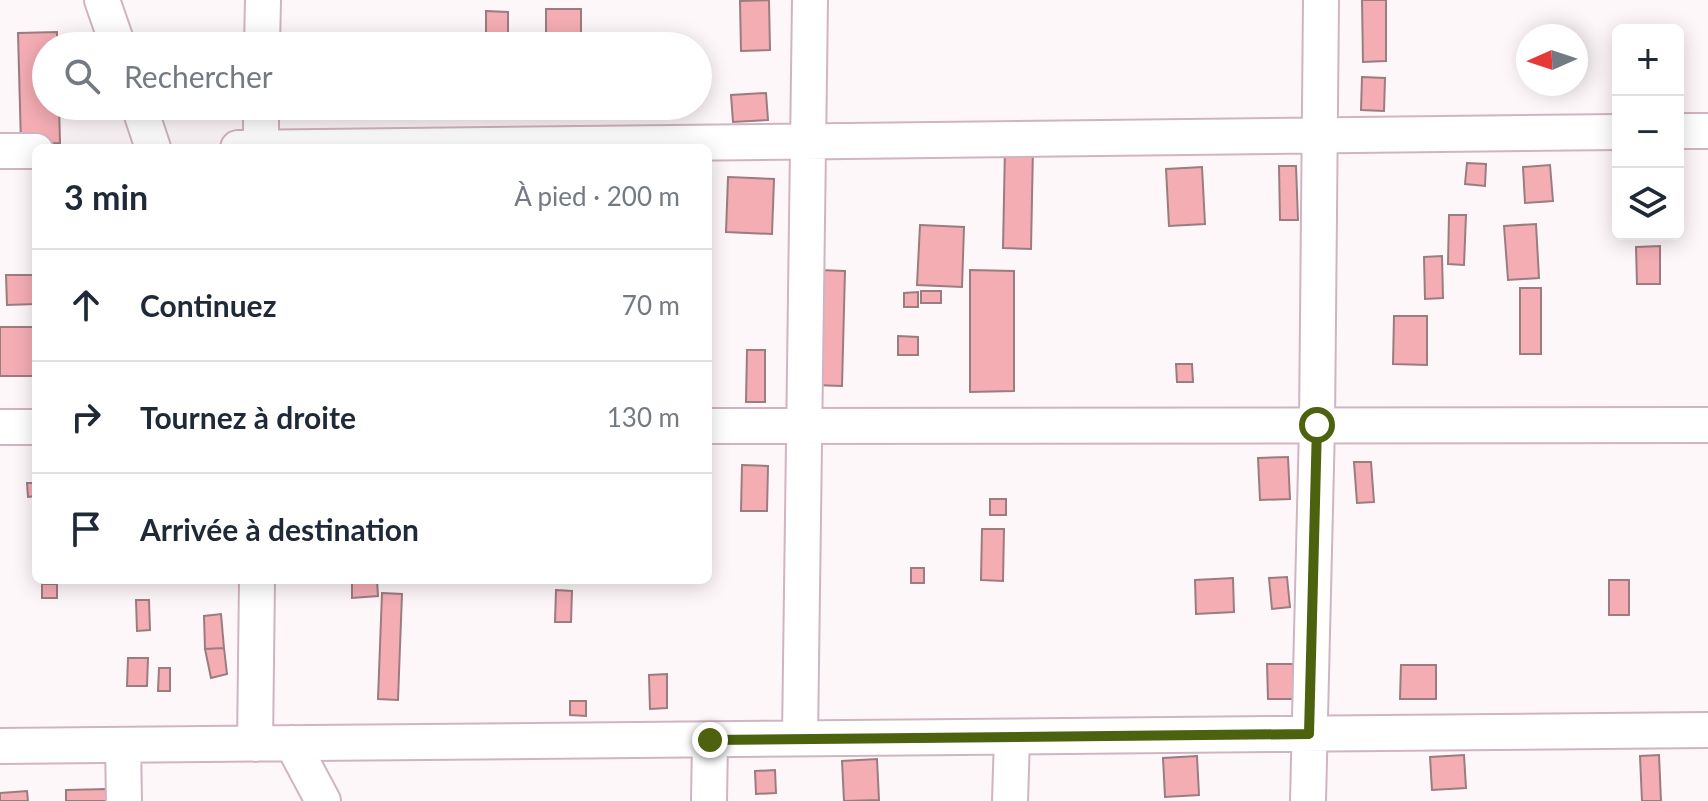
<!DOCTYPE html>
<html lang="fr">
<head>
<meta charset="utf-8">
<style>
	:root { --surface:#fff; --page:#f2f2f3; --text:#1f2937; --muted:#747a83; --line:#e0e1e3 }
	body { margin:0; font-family:Lato,sans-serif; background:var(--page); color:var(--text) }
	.controls { position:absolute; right:24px; top:24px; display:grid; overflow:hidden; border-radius:12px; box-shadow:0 4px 20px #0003 }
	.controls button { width:72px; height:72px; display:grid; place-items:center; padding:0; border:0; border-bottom:2px solid var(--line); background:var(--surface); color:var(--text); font:40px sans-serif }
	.compass { position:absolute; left:1516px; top:24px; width:72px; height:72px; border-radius:50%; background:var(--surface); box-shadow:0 4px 20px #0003; rotate:267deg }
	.stop { position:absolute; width:24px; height:24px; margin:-18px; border:6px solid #4c620e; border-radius:50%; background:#fff }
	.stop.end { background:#4c620e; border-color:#fff; box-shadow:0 2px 8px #0008 }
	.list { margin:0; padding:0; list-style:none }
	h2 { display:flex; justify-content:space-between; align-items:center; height:104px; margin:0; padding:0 32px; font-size:34px }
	h2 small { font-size:26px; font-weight:400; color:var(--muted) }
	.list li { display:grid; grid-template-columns:52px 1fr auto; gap:24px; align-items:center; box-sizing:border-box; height:112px; padding:0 32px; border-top:2px solid var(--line) }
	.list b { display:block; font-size:30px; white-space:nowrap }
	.list em { font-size:26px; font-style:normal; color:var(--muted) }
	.icon { flex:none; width:44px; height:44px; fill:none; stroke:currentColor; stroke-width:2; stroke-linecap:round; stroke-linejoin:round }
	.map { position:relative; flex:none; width:1708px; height:801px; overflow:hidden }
	.search { position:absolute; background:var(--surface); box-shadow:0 4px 20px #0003; left:32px; top:32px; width:680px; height:88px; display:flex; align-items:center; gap:20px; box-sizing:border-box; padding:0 28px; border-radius:44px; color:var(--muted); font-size:30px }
	.panel { position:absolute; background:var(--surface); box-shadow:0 4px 20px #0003; left:32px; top:144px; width:680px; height:440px; border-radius:12px }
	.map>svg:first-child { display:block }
	.building { fill:#f5adb4; stroke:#9b7c7f; stroke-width:2 }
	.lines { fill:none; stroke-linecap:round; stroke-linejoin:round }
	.minor-casing { stroke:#d1b4c3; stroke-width:38 }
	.minor { stroke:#fff; stroke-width:34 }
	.route { stroke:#4c620e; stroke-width:10 }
</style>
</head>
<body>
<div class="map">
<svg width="1708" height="801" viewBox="0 0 1708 801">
	<rect width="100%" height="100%" fill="#fdf7fa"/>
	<path class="building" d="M769,0L770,50L741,51L740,1Z
		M1362,0H1386V61L1363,62Z
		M546,9H581V46H546Z
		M486,11L508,12V42H486Z
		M57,32V46H46V106H59L60,143L21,144L18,33Z
		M1362,77L1385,78L1384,111L1361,110Z
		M766,93L768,120L733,122L731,95Z
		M1005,147H1033L1031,249L1003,248Z
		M1467,163L1486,164L1485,186L1465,184Z
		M1550,165L1553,201L1525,203L1523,167Z
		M1279,166H1296L1298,220H1280Z
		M1202,167L1205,224L1169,226L1166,169Z
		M728,177L774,179L772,234L726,232Z
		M1449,215H1466L1464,265L1448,264Z
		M1536,224L1539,278L1508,280L1504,226Z
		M920,225L964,227L962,287L917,285Z
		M1660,246V284H1637L1636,247Z
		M1442,256L1443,298L1425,299L1424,257Z
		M818,270L845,271L842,386L814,385Z
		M970,270L1014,271V391L970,392Z
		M6,275H36V304L7,305Z
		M1520,288H1541V354H1520Z
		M921,291H941V303H921Z
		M918,292V307H904V293Z
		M1394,316H1427V365L1393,364Z
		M0,327H36V376H0Z
		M898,336L918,337V355H898Z
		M747,350H765V402H746Z
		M1176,364H1192L1193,382H1177Z
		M1288,457L1290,499L1260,500L1258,458Z
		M1354,462H1371L1374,502L1357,503Z
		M742,465L768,466L767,511H741Z
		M27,483H36V496L28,497Z
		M990,499H1006V515H990Z
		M982,529H1004L1003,581L981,580Z
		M911,568H924V583H911Z
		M1287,577L1290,607L1272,609L1269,578Z
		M1233,578L1234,612L1196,614L1195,580Z
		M377,580L378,596L352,598V581Z
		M1609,580H1629V615H1609Z
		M42,584H57V598H42Z
		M556,590L572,591L571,622H555Z
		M382,593L402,594L398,700L378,699Z
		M136,600H149L150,630L137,631Z
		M221,614L224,648L205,649L204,616Z
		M224,648L227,674L211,678L205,649Z
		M128,658H148L147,686H127Z
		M1267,664H1293L1294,699H1268Z
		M1401,665H1436V699H1400Z
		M159,668H170V691H158Z
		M667,674V708L650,709L649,675Z
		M570,701H586V716L570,715Z
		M1464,755L1466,788L1432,790L1430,757Z
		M1659,755L1661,801H1642L1640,756Z
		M1197,756L1199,795L1165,797L1163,758Z
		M877,759L879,800L844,801L842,761Z
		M775,770L776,793L756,794L755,771Z
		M107,789V801H66V790Z
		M27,791L28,801H0V793Z"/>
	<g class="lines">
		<defs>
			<path id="minor" d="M102,0L118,46
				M262,46L263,0
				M139,106L153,148
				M1678,131H1708
				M238,148L1618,132
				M261,148V106
				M0,151H36
				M708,426L1708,425
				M0,427H36
				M800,738L810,0
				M292,743L323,801
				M255,744L257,580
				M123,745L124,801
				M0,746L1708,730
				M709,801L710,740
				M1010,801L1012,737
				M1308,801L1317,425L1321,0"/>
		</defs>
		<use href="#minor" class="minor-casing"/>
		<use href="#minor" class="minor"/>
	</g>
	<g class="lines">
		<path class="route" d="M710,740L1309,734L1317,425"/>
	</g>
</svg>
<div class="controls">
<button>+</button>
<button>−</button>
<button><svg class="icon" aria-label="layers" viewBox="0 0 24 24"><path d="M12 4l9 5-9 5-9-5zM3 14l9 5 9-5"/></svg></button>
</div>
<svg class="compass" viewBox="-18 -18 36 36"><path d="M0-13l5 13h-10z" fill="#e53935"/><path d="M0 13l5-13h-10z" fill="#747a83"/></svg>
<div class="stop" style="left:1317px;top:425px"></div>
<div class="stop end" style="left:710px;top:740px"></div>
<div class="search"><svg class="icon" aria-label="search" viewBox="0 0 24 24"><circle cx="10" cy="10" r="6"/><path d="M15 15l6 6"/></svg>Rechercher</div>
<section class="panel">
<h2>3 min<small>À pied · 200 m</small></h2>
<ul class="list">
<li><svg class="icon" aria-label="ahead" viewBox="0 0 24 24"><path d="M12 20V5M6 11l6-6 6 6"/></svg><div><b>Continuez</b></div><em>70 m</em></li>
<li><svg class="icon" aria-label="right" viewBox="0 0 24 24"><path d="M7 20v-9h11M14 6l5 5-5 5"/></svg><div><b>Tournez à droite</b></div><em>130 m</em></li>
<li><svg class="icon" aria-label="arrive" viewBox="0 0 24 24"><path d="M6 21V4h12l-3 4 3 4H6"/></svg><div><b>Arrivée à destination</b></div></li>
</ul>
</section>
</div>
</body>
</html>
